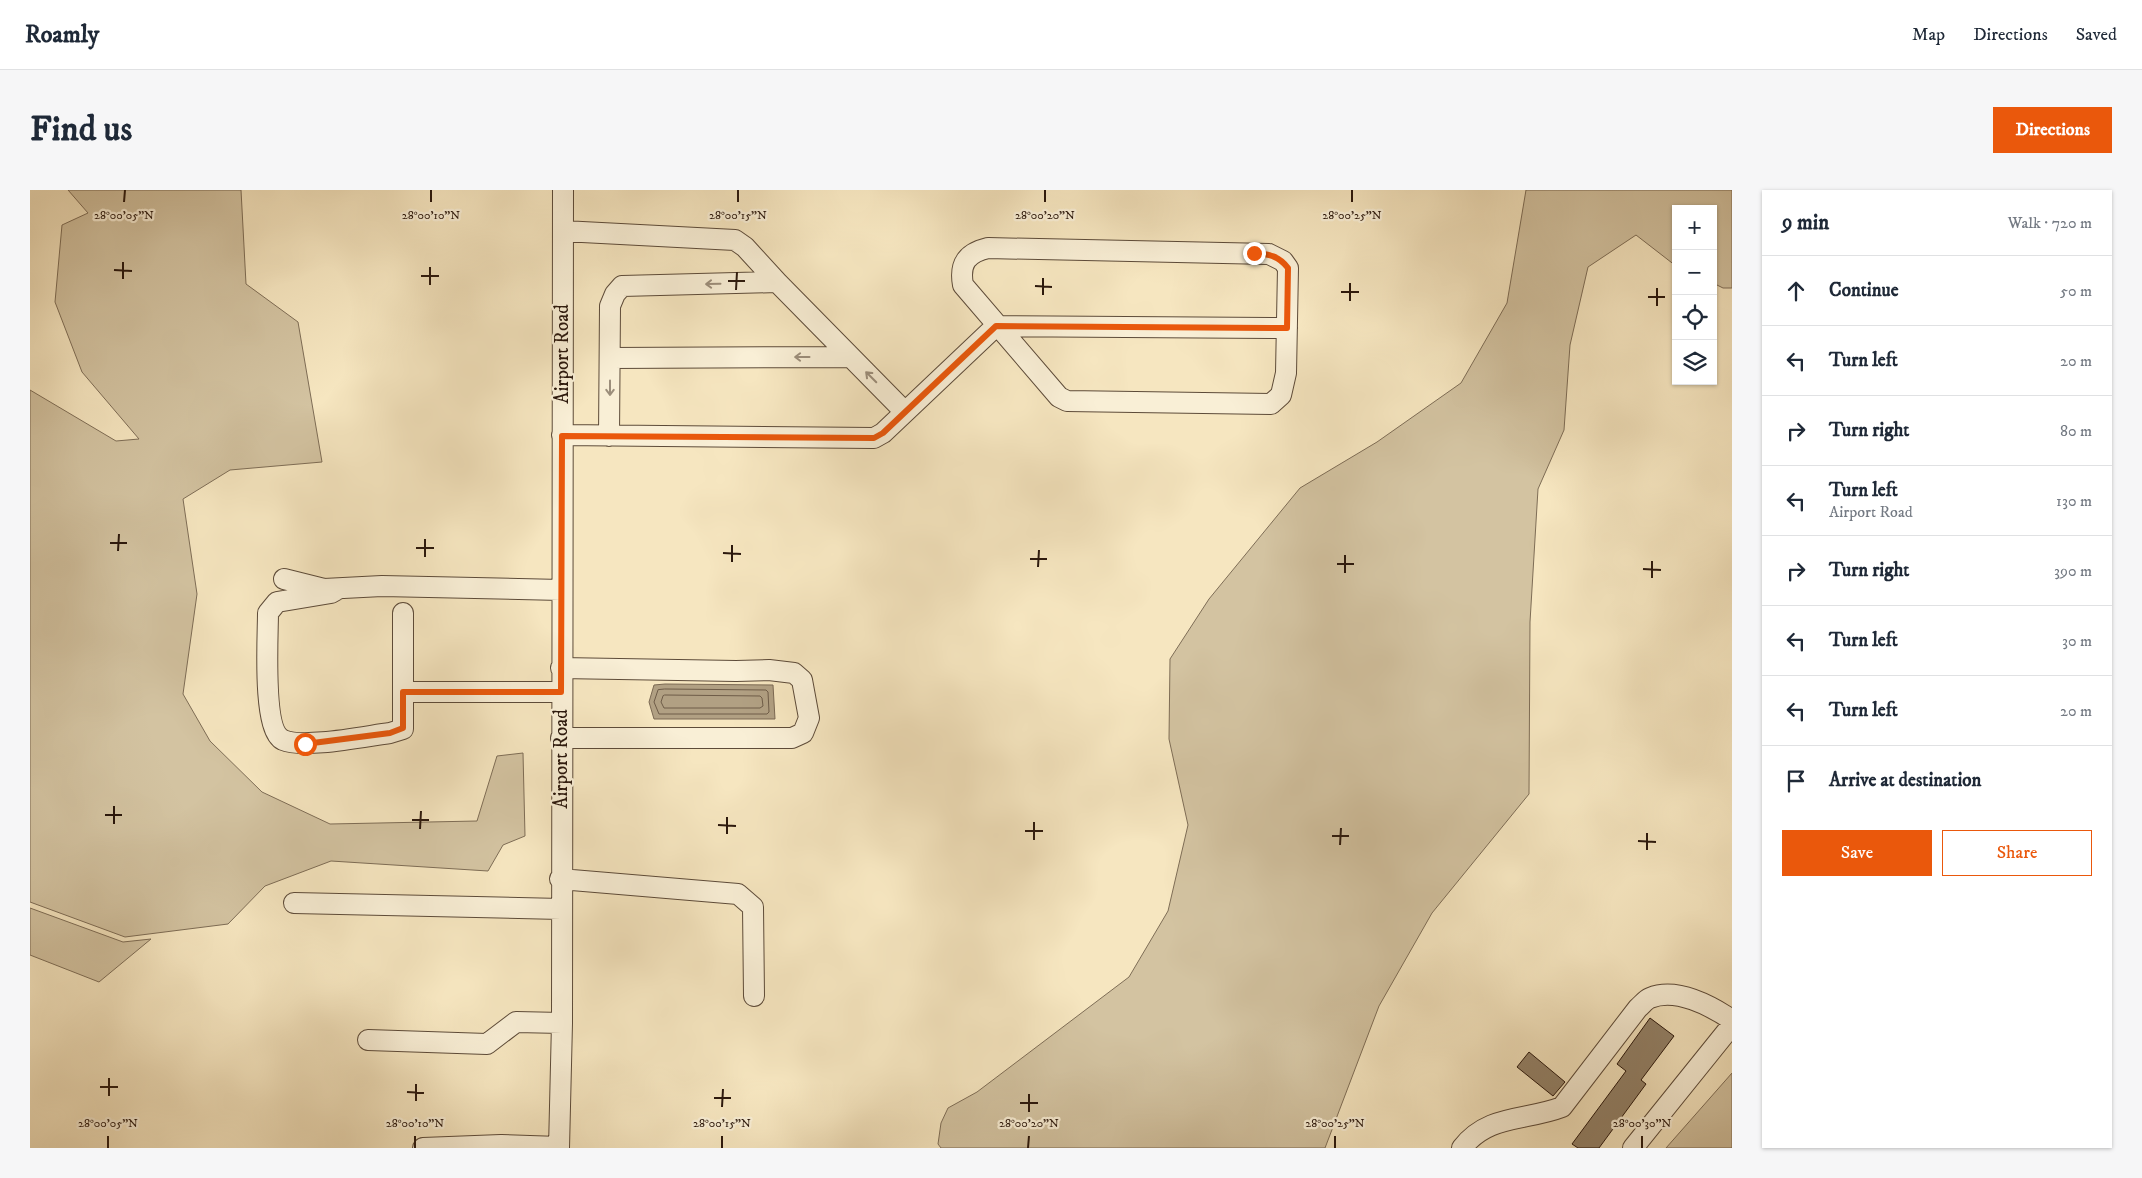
<!DOCTYPE html>
<html lang="en">
<head>
<meta charset="utf-8">
<style>
	:root { --surface:#fff; --page:#f6f6f7; --text:#1f2937; --muted:#747a83; --line:#e0e1e3; --accent:#ea580c }
	body { margin:0; font-family:"IM FELL DW Pica",serif; background:var(--page); color:var(--text) }
	.controls { position:absolute; right:15px; top:15px; display:grid; overflow:hidden; border-radius:0px; box-shadow:0 1px 4px #0004 }
	.controls button { width:45px; height:45px; display:grid; place-items:center; padding:0; border:0; border-bottom:1px solid var(--line); background:var(--surface); color:var(--text); font:25px sans-serif }
	.stop { position:absolute; width:15px; height:15px; margin:-11px; border:4px solid #ea580c; border-radius:50%; background:#fff }
	.stop.end { background:#ea580c; border-color:#fff; box-shadow:0 1px 5px #0008 }
	.list { margin:0; padding:0; list-style:none }
	h2 { display:flex; justify-content:space-between; align-items:center; height:65px; margin:0; padding:0 20px; font-size:21px }
	h2 small { font-size:16px; font-weight:400; color:var(--muted) }
	.list li { display:grid; grid-template-columns:32px 1fr auto; gap:15px; align-items:center; box-sizing:border-box; height:70px; padding:0 20px; border-top:1px solid var(--line) }
	.list b { display:block; font-size:19px; white-space:nowrap }
	.list p { margin:0; font-size:16px; white-space:nowrap; color:var(--muted) }
	.list em { font-size:16px; font-style:normal; color:var(--muted) }
	.actions { display:flex; gap:10px; padding:15px 20px }
	.actions a { flex:1; padding:11px 0; border:1px solid var(--accent); border-radius:0px; text-align:center; font-size:18px; color:var(--accent) }
	.actions .main { background:var(--accent); color:#fff }
	.icon { flex:none; width:28px; height:28px; fill:none; stroke:currentColor; stroke-width:2; stroke-linecap:round; stroke-linejoin:round }
	.map { position:relative; flex:none; width:1702px; height:958px; overflow:hidden; border-radius:0px }
	header { display:flex; align-items:center; gap:30px; box-sizing:border-box; height:70px; padding:0 25px; background:var(--surface); border-bottom:1px solid var(--line) }
	header strong { font-size:24px }
	nav { display:flex; gap:28px; margin-inline-start:auto; font-size:18px }
	.intro { display:flex; align-items:center; justify-content:space-between; box-sizing:border-box; height:120px; padding:0 30px }
	h1 { margin:0; font-size:35px }
	.button { padding:12px 22px; border-radius:0px; background:var(--accent); color:#fff; font-size:18px; font-weight:700 }
	main { display:flex; gap:30px; padding:0 30px }
	aside { flex:1; background:var(--surface); border-radius:0px; box-shadow:0 1px 4px #0004 }
	.map>svg:first-child { display:block }
	.green { fill:#d3c3a1; stroke:#7e6d56 }
	.water { fill:#b1a083; stroke:#7b6953 }
	.lines { fill:none; stroke-linecap:round; stroke-linejoin:round }
	.shore { stroke:#6e5c48; stroke-width:1 }
	.building { fill:#94836a; stroke:#2a170c }
	.minor-casing { stroke:#5d4b39; stroke-width:22 }
	.minor { stroke:#f9efd6; stroke-width:20 }
	.oneway { stroke:#9c8e7b }
	.route { stroke:#ea580c; stroke-width:6 }
	.ticks { fill:none; stroke:#2a170c; stroke-width:2 }
	.labels { text-anchor:middle; dominant-baseline:central; stroke-width:4.5; stroke-linejoin:round; paint-order:stroke }
	.street-label { font-size:19px; fill:#2a170c; stroke:#f9efd6 }
	.ticks-label { font-size:12px; text-anchor:middle; fill:#2a170c; stroke:#f9efd6; stroke-width:4.5; stroke-linejoin:round; paint-order:stroke }
</style>
</head>
<body>
<header>
<strong>Roamly</strong>
<nav><a>Map</a><a>Directions</a><a>Saved</a></nav>
</header>
<div class="intro"><h1>Find us</h1><a class="button">Directions</a></div>
<main>
<div class="map">
<svg width="1702" height="958" viewBox="0 0 1702 958">
	<rect width="100%" height="100%" fill="#f6e6c0"/>
	<filter id="stains"><feTurbulence type="fractalNoise" baseFrequency=".004" numOctaves="4"/><feColorMatrix values="0 0 0 0 .2 0 0 0 0 .09 0 0 0 0 .02 0 0 0 .5 -.17"/></filter>
	<radialGradient id="worn" r=".72"><stop offset=".6" stop-color="#630" stop-opacity="0"/><stop offset="1" stop-color="#630" stop-opacity=".3"/></radialGradient>
	<path class="green" d="M38,0H211L216,94L268,132L292,272L200,280L153,309L167,404L153,504L180,551L232,602L300,634L447,631L467,566L493,563L495,646L473,655L458,681L301,671L235,696L198,734L95,747L0,712V200L86,251L109,249L52,182L25,112L32,35L58,23Z
		M1496,0H1702V98H1693L1683,93V19H1646V76L1606,45L1558,77L1540,155L1534,240L1508,299L1500,432L1499,604L1402,723L1349,816L1295,958H911L908,954L911,933L918,918L947,902L1099,787L1138,721L1158,635L1139,549L1140,469L1179,409L1270,298L1347,252L1431,193L1477,113Z
		M0,718L93,752L121,749L69,792L0,765Z
		M1702,883V958H1636Z"/>
	<path class="water" d="M635,494L743,495L745,529H624L619,512L624,495Z"/>
	<g class="lines">
		<path class="shore" d="M635,499L736,500L738,502L739,522L737,524H629L624,512L628,500Z
			M635,505L730,506L732,508L733,516L730,518H634L631,512L633,506Z"/>
	</g>
	<path class="building" d="M1620,828L1644,846L1611,890L1616,894L1569,958H1548L1542,954L1596,881L1587,874Z
		M1499,862L1535,892L1523,906L1487,877Z"/>
	<g class="lines">
		<defs>
			<path id="minor" d="M533,41L705,50L715,57L747,92
				M958,58L1239,64L1253,71L1258,78L1256,183L1251,205L1241,214L1037,211L1029,207L933,95C929,73 937,63 958,58Z
				M580,168L821,167
				M532,245L844,248L853,243L966,136L1257,138
				M579,246L580,116L585,104L592,96L747,92L875,222
				M254,389L294,399L352,396L531,400
				M308,399L301,403L247,412L238,423C238,446 232,540 253,550C274,559 336,546 360,543L373,539V423
				M373,502H531
				M531,548H762L773,543L779,528L772,490L764,483L739,480L706,481L531,478
				M530,689L708,704L723,717L724,806
				M264,713L531,719
				M338,850L457,854L486,832L532,833
				M393,958L471,955L529,957
				M529,958L532,833L533,0
				M1432,958C1458,924 1496,931 1532,917L1608,818C1612,815 1615,810 1620,808C1646,797 1681,816 1702,830
				M1603,958L1702,835"/>
		</defs>
		<use href="#minor" class="minor-casing"/>
		<use href="#minor" class="minor"/>
	</g>
	<defs><path id="oneway-shaft" d="M-6 0H5M1.5-3L5.5 0L1.5 3" fill="none" stroke-width="1.6" stroke-linecap="round" stroke-linejoin="round" transform="scale(1.25)"/></defs>
	<g class="oneway">
		<use href="#oneway-shaft" transform="translate(683 94) rotate(179)"/>
		<use href="#oneway-shaft" transform="translate(772 167) rotate(180)"/>
		<use href="#oneway-shaft" transform="translate(841 187) rotate(-135)"/>
		<use href="#oneway-shaft" transform="translate(580 198) rotate(90)"/>
	</g>
	<g class="lines">
		<path class="route" d="M275,554L360,543L373,538V502H531L532,246L844,248L853,243L966,136L1257,138L1258,78C1249,66 1239,64 1224,63"/>
	</g>
	<path class="ticks" d="M94,12L95,0M401,12V0M708,12V0M1015,12V0M1322,12V0M84,80L102,81M391,86H409M93,89V72M698,91H715M400,95V77M1005,96L1022,97M706,100L707,82M1311,102H1329M1013,105V88M1618,107H1635M1320,111V93M1627,116V98M80,353H97M386,358H404M88,361L89,344M693,363L711,364M395,367V349M1000,369H1017M702,372V355M1307,374H1324M1008,377L1009,360M1613,379L1631,380M1315,383V365M1622,388V371M75,625H92M382,630H399M84,634V616M688,635L706,636M390,639L391,621M995,641H1013M697,644V627M1302,646H1319M1004,650V632M1608,651L1626,652M1310,655L1311,638M1617,660V643M70,897H88M377,902L394,903M79,906V888M684,908H701M386,911V894M990,913H1008M692,917L693,899M999,922V904M78,958V946M385,958V946M692,958V946M998,958L999,946M1305,958V946M1612,958V946"/>
	<g class="labels">
		<g class="street-label">
			<text transform="translate(532 164) rotate(-90)">Airport Road</text>
			<text transform="translate(531 569) rotate(-90)">Airport Road</text>
		</g>
	</g>
	<g class="ticks-label">
		<text x="94" y="29">28°00'05"N</text>
		<text x="401" y="29">28°00'10"N</text>
		<text x="708" y="29">28°00'15"N</text>
		<text x="1015" y="29">28°00'20"N</text>
		<text x="1322" y="29">28°00'25"N</text>
		<text x="78" y="937">28°00'05"N</text>
		<text x="385" y="937">28°00'10"N</text>
		<text x="692" y="937">28°00'15"N</text>
		<text x="999" y="937">28°00'20"N</text>
		<text x="1305" y="937">28°00'25"N</text>
		<text x="1612" y="937">28°00'30"N</text>
	</g>
	<rect width="100%" height="100%" filter="url(#stains)"/>
	<rect width="100%" height="100%" fill="url(#worn)"/>
</svg>
<div class="controls">
<button>+</button>
<button>−</button>
<button><svg class="icon" aria-label="locate" viewBox="0 0 24 24"><circle cx="12" cy="12" r="6"/><path d="M12 2v4M12 18v4M2 12h4M18 12h4"/></svg></button>
<button><svg class="icon" aria-label="layers" viewBox="0 0 24 24"><path d="M12 4l9 5-9 5-9-5zM3 14l9 5 9-5"/></svg></button>
</div>
<div class="stop" style="left:275px;top:554px"></div>
<div class="stop end" style="left:1224px;top:63px"></div>
</div>
<aside>
<h2>9 min<small>Walk · 720 m</small></h2>
<ul class="list">
<li><svg class="icon" aria-label="ahead" viewBox="0 0 24 24"><path d="M12 20V5M6 11l6-6 6 6"/></svg><div><b>Continue</b></div><em>50 m</em></li>
<li><svg class="icon" aria-label="left" viewBox="0 0 24 24"><path d="M17 20v-9H6M10 6l-5 5 5 5"/></svg><div><b>Turn left</b></div><em>20 m</em></li>
<li><svg class="icon" aria-label="right" viewBox="0 0 24 24"><path d="M7 20v-9h11M14 6l5 5-5 5"/></svg><div><b>Turn right</b></div><em>80 m</em></li>
<li><svg class="icon" aria-label="left" viewBox="0 0 24 24"><path d="M17 20v-9H6M10 6l-5 5 5 5"/></svg><div><b>Turn left</b><p>Airport Road</p></div><em>130 m</em></li>
<li><svg class="icon" aria-label="right" viewBox="0 0 24 24"><path d="M7 20v-9h11M14 6l5 5-5 5"/></svg><div><b>Turn right</b></div><em>390 m</em></li>
<li><svg class="icon" aria-label="left" viewBox="0 0 24 24"><path d="M17 20v-9H6M10 6l-5 5 5 5"/></svg><div><b>Turn left</b></div><em>30 m</em></li>
<li><svg class="icon" aria-label="left" viewBox="0 0 24 24"><path d="M17 20v-9H6M10 6l-5 5 5 5"/></svg><div><b>Turn left</b></div><em>20 m</em></li>
<li><svg class="icon" aria-label="arrive" viewBox="0 0 24 24"><path d="M6 21V4h12l-3 4 3 4H6"/></svg><div><b>Arrive at destination</b></div></li>
</ul>
<div class="actions"><a class="main">Save</a><a>Share</a></div>
</aside>
</main>
</body>
</html>
